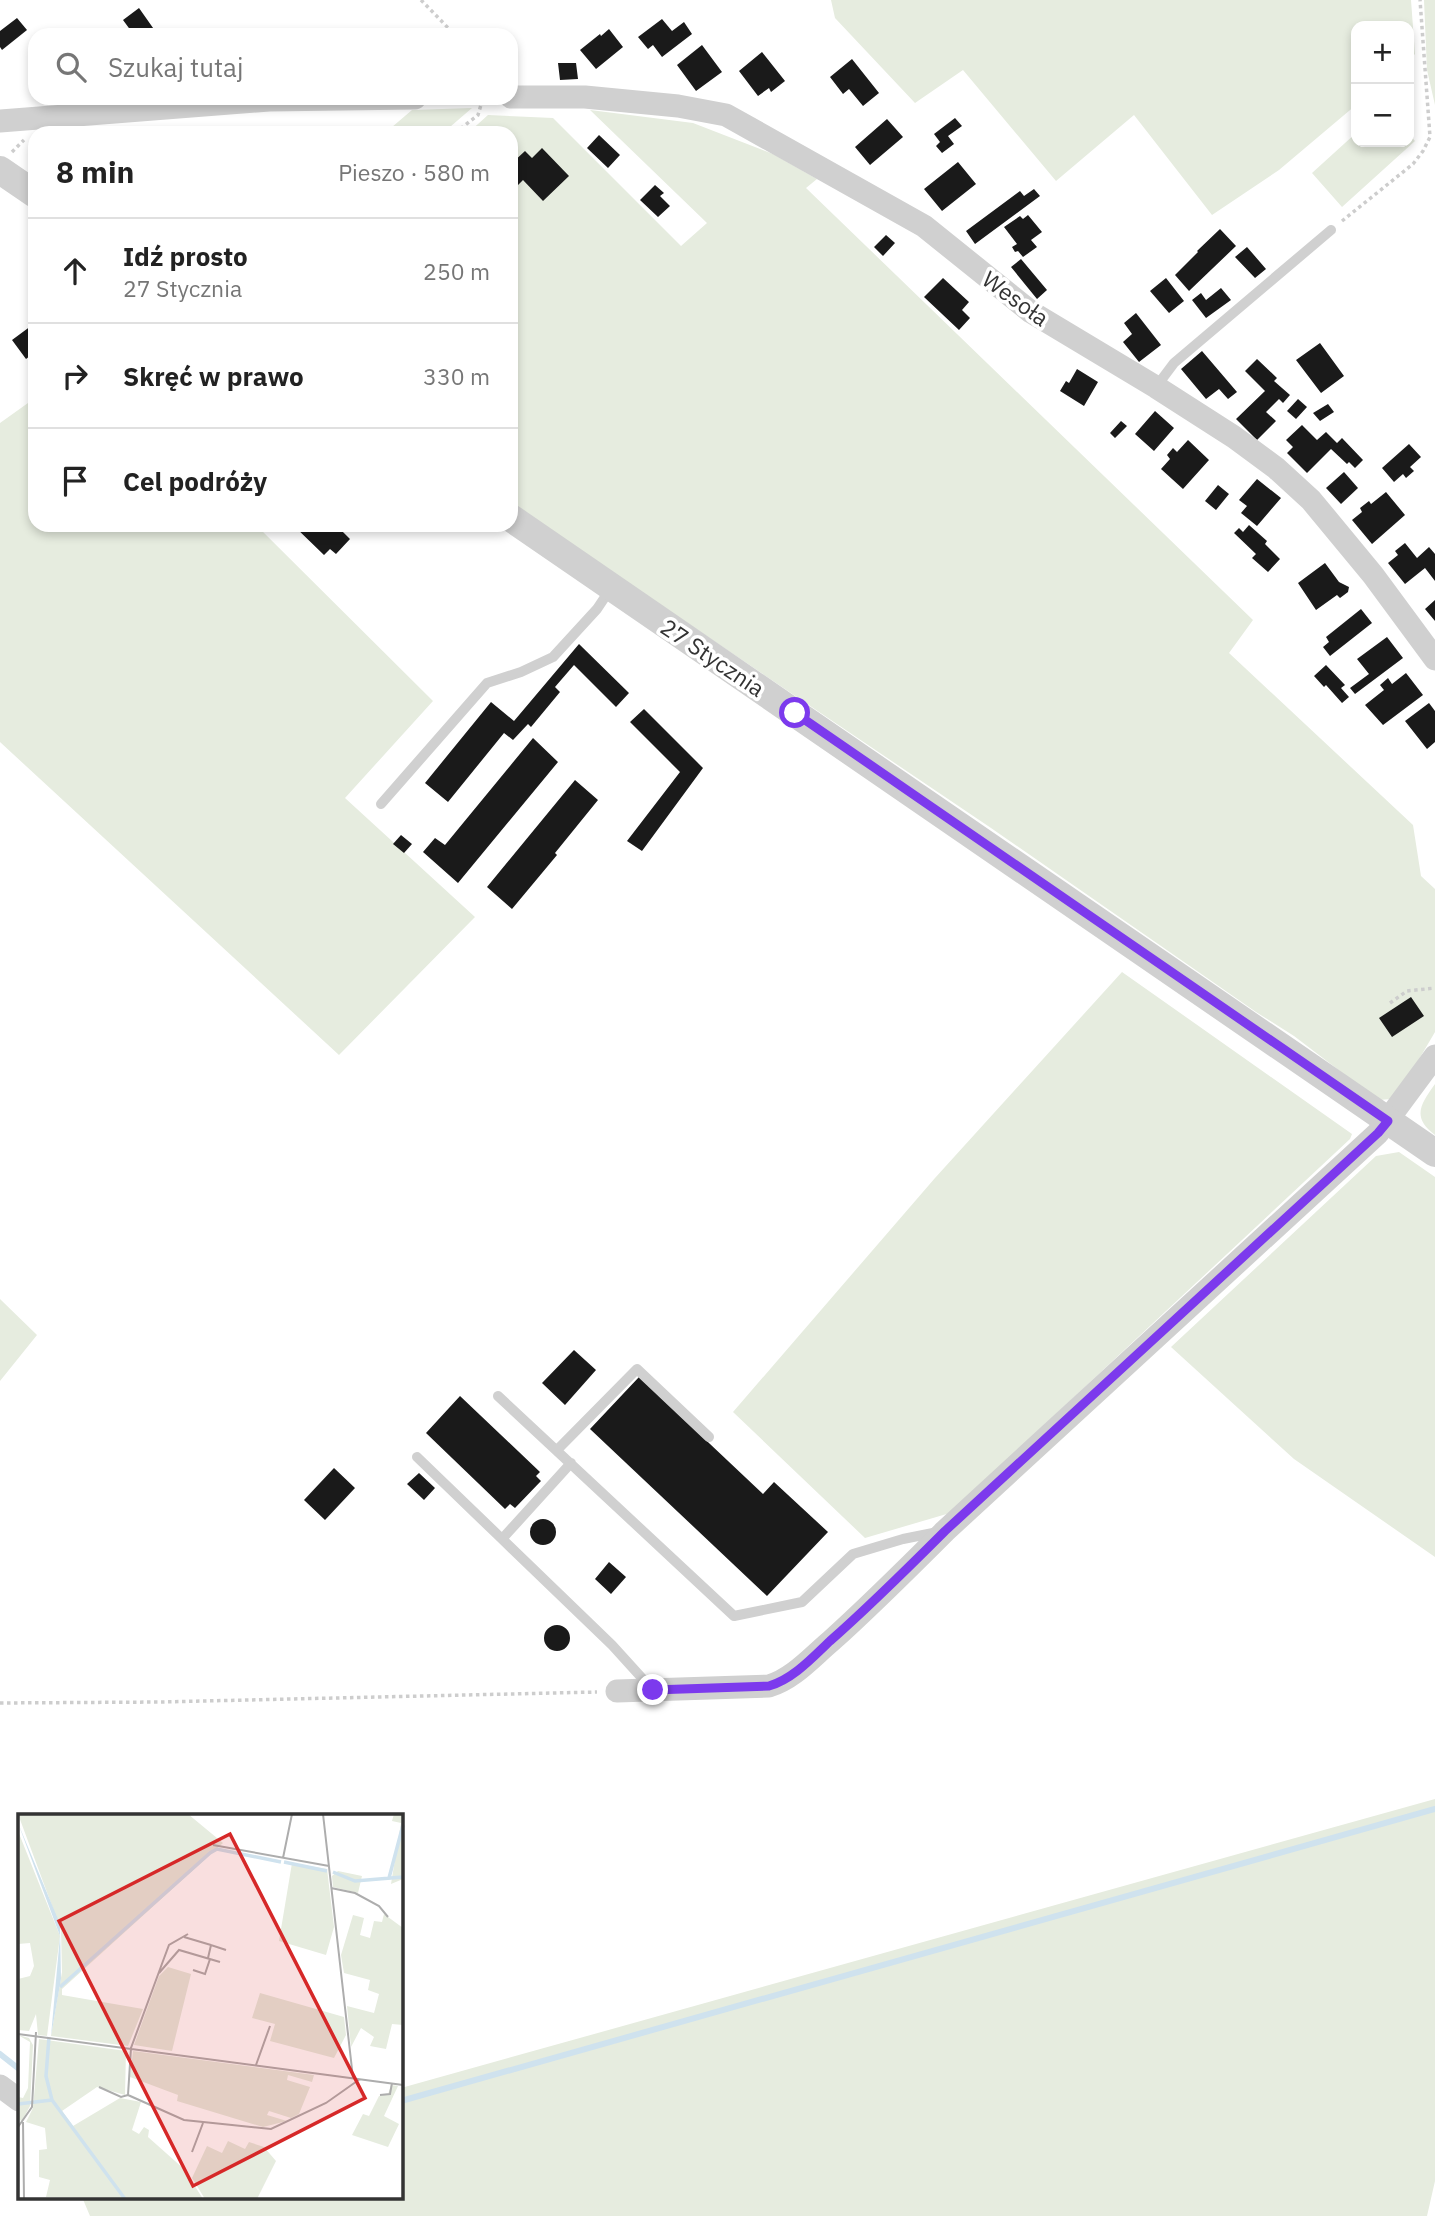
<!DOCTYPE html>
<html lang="pl">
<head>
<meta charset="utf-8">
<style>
	:root { --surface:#fff; --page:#f2f2f2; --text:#222; --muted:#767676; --line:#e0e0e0 }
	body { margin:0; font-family:"IBM Plex Sans",sans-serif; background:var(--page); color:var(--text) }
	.controls { position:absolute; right:21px; top:21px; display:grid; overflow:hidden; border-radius:14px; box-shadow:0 4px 10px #0003 }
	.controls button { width:63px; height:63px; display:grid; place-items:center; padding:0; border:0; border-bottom:2px solid var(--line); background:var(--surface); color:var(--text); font:35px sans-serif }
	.stop { position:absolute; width:21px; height:21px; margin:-16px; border:5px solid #7c3aed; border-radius:50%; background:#fff }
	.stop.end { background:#7c3aed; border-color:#fff; box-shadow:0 2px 7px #0008 }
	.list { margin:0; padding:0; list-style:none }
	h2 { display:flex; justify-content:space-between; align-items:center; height:91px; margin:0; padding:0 28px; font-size:30px }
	h2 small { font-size:23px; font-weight:400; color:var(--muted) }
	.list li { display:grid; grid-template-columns:46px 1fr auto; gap:21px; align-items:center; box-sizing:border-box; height:105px; padding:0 28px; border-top:2px solid var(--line) }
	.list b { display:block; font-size:26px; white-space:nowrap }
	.list p { margin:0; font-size:23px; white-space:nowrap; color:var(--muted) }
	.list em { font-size:23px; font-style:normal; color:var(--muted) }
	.icon { flex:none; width:38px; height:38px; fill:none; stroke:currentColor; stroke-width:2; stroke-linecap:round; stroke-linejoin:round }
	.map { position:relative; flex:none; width:1435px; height:2216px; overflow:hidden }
	.search { position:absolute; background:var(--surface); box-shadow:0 4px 10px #0003; left:28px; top:28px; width:490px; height:77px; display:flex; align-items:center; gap:18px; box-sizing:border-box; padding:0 24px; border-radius:21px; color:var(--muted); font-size:26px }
	.panel { position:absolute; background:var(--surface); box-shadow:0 4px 10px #0003; left:28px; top:126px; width:490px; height:406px; border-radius:21px }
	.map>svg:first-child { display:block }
	.green { fill:#e6ecdf }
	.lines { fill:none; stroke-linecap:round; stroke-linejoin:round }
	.stream { stroke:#cfe2ee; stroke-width:6 }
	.building { fill:#1a1a1a }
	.path { stroke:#cdcdcd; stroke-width:3.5; stroke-dasharray:3.5 3.5; stroke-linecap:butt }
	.service { stroke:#d0d0d0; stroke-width:10 }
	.minor { stroke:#d0d0d0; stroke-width:23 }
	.tertiary { stroke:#d0d0d0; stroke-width:28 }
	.route { stroke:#7c3aed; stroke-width:9 }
	.labels { text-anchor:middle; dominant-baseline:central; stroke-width:7; stroke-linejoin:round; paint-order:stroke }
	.street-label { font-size:23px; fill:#333; stroke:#fff }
	.inset-river { fill:none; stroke:#cfe2ee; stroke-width:3.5 }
	.inset-road { fill:none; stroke:#adadad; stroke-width:2 }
	.view { fill:#d62828; fill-opacity:0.15; stroke:#d62828; stroke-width:3.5 }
	.inset-edge { fill:none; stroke:#333; stroke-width:3.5 }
</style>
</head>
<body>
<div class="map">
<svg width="1435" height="2216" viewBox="0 0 1435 2216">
	<rect width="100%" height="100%" fill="#fff"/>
	<path class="green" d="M831,0H1411L1415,54L1409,60V26H1356V105L1279,170L1212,215L1134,115L1056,181L963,70L915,103L835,18Z
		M1424,0H1435V105L1427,70Z
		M472,108L443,133H385L412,110Z
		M590,110L693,123L773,154L817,179L806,188L1253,620L1229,653L1413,825L1421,876L1435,889V1032L1402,1088L1391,1099L1378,1100L1294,1036L1256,1012L991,828L511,504V133H468L488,115L553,118L681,246L707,223Z
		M1356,133V142H1409V134L1415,141L1342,207L1312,173Z
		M35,398V525H256L433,701L345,798L475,917L339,1055L0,742V423Z
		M1122,972L1352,1134L1350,1139L950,1513L865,1538L733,1412L935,1178Z
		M1435,1084V1135C1411,1117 1421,1104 1435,1084Z
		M1399,1152L1435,1177V1557L1294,1459L1171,1347L1376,1156Z
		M0,1299L37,1335L0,1381Z
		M1435,1799V2181L1427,2216H90L82,2197H401V2088Z"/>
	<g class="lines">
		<path class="stream" d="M0,2054L19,2069
			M401,2101L1435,1809"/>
	</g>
	<path class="building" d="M139,8L158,35H134L123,20Z
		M17,18L27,30L2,50L0,47V31Z
		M662,19L672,31L684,22L692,34L662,57L653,45L648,49L638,37Z
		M609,29L623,47L596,69L580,50L600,34L601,36Z
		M702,45L722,72L696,91L677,65Z
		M762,52L785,81L771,92L769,88L758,96L739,71Z
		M852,59L879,93L863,106L849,89L843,94L830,77Z
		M558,63H576L578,79L560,80Z
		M955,118L962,126L948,136L954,144L942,153L936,146L940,142L934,134Z
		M887,119L903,137L870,165L855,147Z
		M599,135L620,155L608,168L587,148Z
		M542,148L569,176L543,201L523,180L517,186L511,180V164L525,151L532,158Z
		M958,162L976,184L942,211L924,189Z
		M655,185L664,193L660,196L670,206L658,217L640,200Z
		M1034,189L1040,196L975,244L966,231L1020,191L1024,196Z
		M1028,215L1042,232L1031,240L1037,247L1023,257L1018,251L1015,252L1012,247L1017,244L1004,227L1020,216L1023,219Z
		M1220,229L1236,246L1189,291L1175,275L1198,252L1197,251Z
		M886,235L895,243L883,256L874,247Z
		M1247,247L1266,269L1255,278L1235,257Z
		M1021,259L1047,290L1037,299L1011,267Z
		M943,278L969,302L962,310L970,318L959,330L924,297Z
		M1166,278L1184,301L1169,313L1150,291Z
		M1221,288L1231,300L1206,318L1192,300L1201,293L1206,300Z
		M1136,313L1161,345L1139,362L1123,342L1132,334L1124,323Z
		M35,323V352L26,359L12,340Z
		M1320,343L1344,376L1321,393L1296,360Z
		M1202,351L1237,392L1228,399L1219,389L1206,399L1181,369Z
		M1257,359L1277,378L1274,381L1290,395L1283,403L1279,399L1266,412L1276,421L1257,440L1236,419L1265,391L1245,371Z
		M1077,369L1098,382L1084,406L1060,391L1066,381L1069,383Z
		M1298,399L1307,407L1296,419L1287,411Z
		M1328,404L1334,412L1320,421L1313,413Z
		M1155,411L1174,428L1154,451L1135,434Z
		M1121,421L1127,426L1115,438L1110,433Z
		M1302,425L1317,440L1326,432L1337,443L1342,438L1363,460L1355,468L1349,462L1347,464L1331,449L1307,473L1287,453L1293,447L1286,440Z
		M1188,440L1209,460L1183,489L1161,469L1170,459L1167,455L1173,448L1177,452Z
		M1409,444L1421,457L1410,467L1414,471L1406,478L1403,474L1394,482L1382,468Z
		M1344,472L1358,488L1341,504L1326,488Z
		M1257,479L1281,498L1257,526L1241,513L1247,506L1239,500Z
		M1218,485L1229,494L1216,510L1205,501Z
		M1386,492L1405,515L1372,544L1352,520L1362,512L1360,508L1369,501L1371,504Z
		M293,525H336L350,539L336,554L330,549L324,555Z
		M1249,525L1267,541L1265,544L1280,559L1268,572L1252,558L1256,554L1234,533L1239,528L1243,532Z
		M1405,543L1417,558L1429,547L1435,554V581L1425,568L1405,584L1388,563L1398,555L1395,551Z
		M1325,563L1339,582L1349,587L1348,592L1340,598L1337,595L1316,610L1298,583Z
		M1435,600V621L1425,609Z
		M1361,609L1372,623L1330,656L1323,647L1329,642L1326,637Z
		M1387,637L1403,658L1355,694L1350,688L1369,674L1357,659Z
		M579,644L629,693L616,707L574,665L555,687L560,692L531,727L528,724L513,740L504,733L448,802L425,783L491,702L514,721Z
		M1326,665L1345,685L1341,688L1349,697L1342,703L1326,685L1324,687L1314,676Z
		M1406,673L1423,695L1383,725L1365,705L1384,690L1380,685L1388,678L1392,684Z
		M1429,703L1435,711V742L1427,749L1405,721Z
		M644,709L703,768L642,851L627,841L680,772L630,722Z
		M533,738L558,762L458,883L423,852L435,838L445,845Z
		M575,780L598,800L555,853L557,855L512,909L487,887Z
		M401,835L412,844L404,853L393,844Z
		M1411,997L1424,1016L1392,1037L1379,1018Z
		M574,1350L596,1370L565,1405L542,1383Z
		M639,1377L763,1494L774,1482L828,1532L767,1596L590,1429Z
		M460,1396L540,1472L536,1476L541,1481L515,1508L510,1504L505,1509L426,1433Z
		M334,1468L355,1488L325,1520L304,1500Z
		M419,1473L435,1488L424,1500L407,1484Z
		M530 1532a13 13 0 1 1 26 0a13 13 0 1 1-26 0Z
		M609,1562L626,1577L611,1594L595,1579Z
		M544 1638a13 13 0 1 1 26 0a13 13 0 1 1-26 0Z"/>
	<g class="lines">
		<path class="path" d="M421,0L455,35
			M455,133L478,115L483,98
			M12,152L24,140
			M1342,221L1413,164L1423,151L1430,137L1420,0
			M1390,1003L1407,991L1435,988
			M0,1703L160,1702L597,1692"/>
		<path class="service" d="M1156,387L1174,363L1331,230
			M381,804L487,683L521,672L553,657L597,609L611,588
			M498,1396L734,1616L802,1602L853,1554L903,1539L938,1532
			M557,1450L637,1369L709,1437
			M417,1457L502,1539L571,1463
			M502,1539L612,1645L651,1688"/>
		<path class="minor" d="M511,97H585L678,106L726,115L924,226L1031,312L1156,387L1234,437L1276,468L1311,500L1373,575L1435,659
			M0,121L269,100L415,98
			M617,1691L769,1686C793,1679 812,1657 831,1641C870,1606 907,1569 945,1531L1378,1133L1435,1056
			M0,2086L19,2100"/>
		<path class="tertiary" d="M0,170L35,194
			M511,518L1435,1153"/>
	</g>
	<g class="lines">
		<path class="route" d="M653,1690L769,1686C793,1679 812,1658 830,1641C870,1606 907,1569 945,1531L1378,1133L1388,1121L795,713"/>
	</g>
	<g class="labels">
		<g class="street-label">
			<text transform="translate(1016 298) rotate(36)">Wesoła</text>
			<text transform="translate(713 657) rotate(34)">27 Stycznia</text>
		</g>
	</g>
	<g transform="translate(18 1814)">
		<rect width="385" height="385" fill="#fff"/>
		<path d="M0,0H170L205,29L44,175V181L125,195L110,232L33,222L44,158L43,116ZM376,0H385V65L373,70L383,9L374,7ZM0,17L42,122L29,222L20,221L18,200L11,217L0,216V165L12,162L16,152L12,129L0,130ZM274,49L309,55L316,113L308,141L261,127ZM320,57L344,62L340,79L315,73L314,62ZM366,100L385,114V211L374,210L368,235L352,232L356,223L343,214L333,233L329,192L356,199L361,180L350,176L352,166L326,159L323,141L335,101L346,104L342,121L352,124L356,107L364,108ZM150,153L173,160L154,237L116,231L141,162ZM242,179L326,203L328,221L316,244L252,227L257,210L234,204ZM0,221L11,224L15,231L12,292L4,307L0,305V283L5,284L10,274L12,228ZM21,225L108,237L107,281L79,273L44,297L55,312L102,284L123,288L114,316L121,320L126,313L131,316L130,323L166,355L185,385L28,383L32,366L21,363V336L29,335L27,314L8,308L15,294ZM115,237L296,261L294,268L270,261L269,266L292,273L281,300L273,304L251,297L249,301L269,307L245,313L159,287L160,281L112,263ZM373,271L380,272L366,302L381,310L370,333L334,321L345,300L351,302L361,282L370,280ZM210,327L227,335L231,328L246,333L258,347L239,385H187L174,364L189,332L204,339Z" fill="#e6ecdf"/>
		<path d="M0,9L42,110L43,165L33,222L42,122Z" fill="#cfe2ee"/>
		<path class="inset-river" d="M266,48L309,57M315,58L337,67L385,63M371,64L385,11M42,173L192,39L199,35L263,48M31,223L28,262L34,286L107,385M0,290L34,286"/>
		<path class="inset-road" d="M305,0L335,264M195,31L311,52M265,44L274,0M313,74L337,79L361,92L370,103M170,120L151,131L145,147L113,234L110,281L166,306L253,315L308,289L342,265M166,123L193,131M190,144L193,131L208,136M175,156L187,160L192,145M141,159L161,136L202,148M0,220L385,271M238,251L252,212M81,273L103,283L110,281M362,281L372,280L374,269M5,308L6,385M0,313L14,293L18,218M174,338L185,309"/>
		<path class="view" d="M212,20L347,284L175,372L41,107Z"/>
		<rect width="385" height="385" class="inset-edge"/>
	</g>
</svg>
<div class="controls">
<button>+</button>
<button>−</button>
</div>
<div class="stop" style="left:795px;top:713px"></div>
<div class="stop end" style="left:653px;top:1690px"></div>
<div class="search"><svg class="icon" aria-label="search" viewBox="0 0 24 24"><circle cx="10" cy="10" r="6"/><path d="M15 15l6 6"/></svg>Szukaj tutaj</div>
<section class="panel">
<h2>8 min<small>Pieszo · 580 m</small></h2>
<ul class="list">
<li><svg class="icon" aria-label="ahead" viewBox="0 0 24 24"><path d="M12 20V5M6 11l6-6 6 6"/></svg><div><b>Idź prosto</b><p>27 Stycznia</p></div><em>250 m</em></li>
<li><svg class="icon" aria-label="right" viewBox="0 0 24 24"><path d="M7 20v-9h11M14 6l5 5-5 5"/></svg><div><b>Skręć w prawo</b></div><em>330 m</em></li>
<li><svg class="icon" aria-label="arrive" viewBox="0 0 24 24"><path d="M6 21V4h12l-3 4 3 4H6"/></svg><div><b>Cel podróży</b></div></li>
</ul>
</section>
</div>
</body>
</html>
